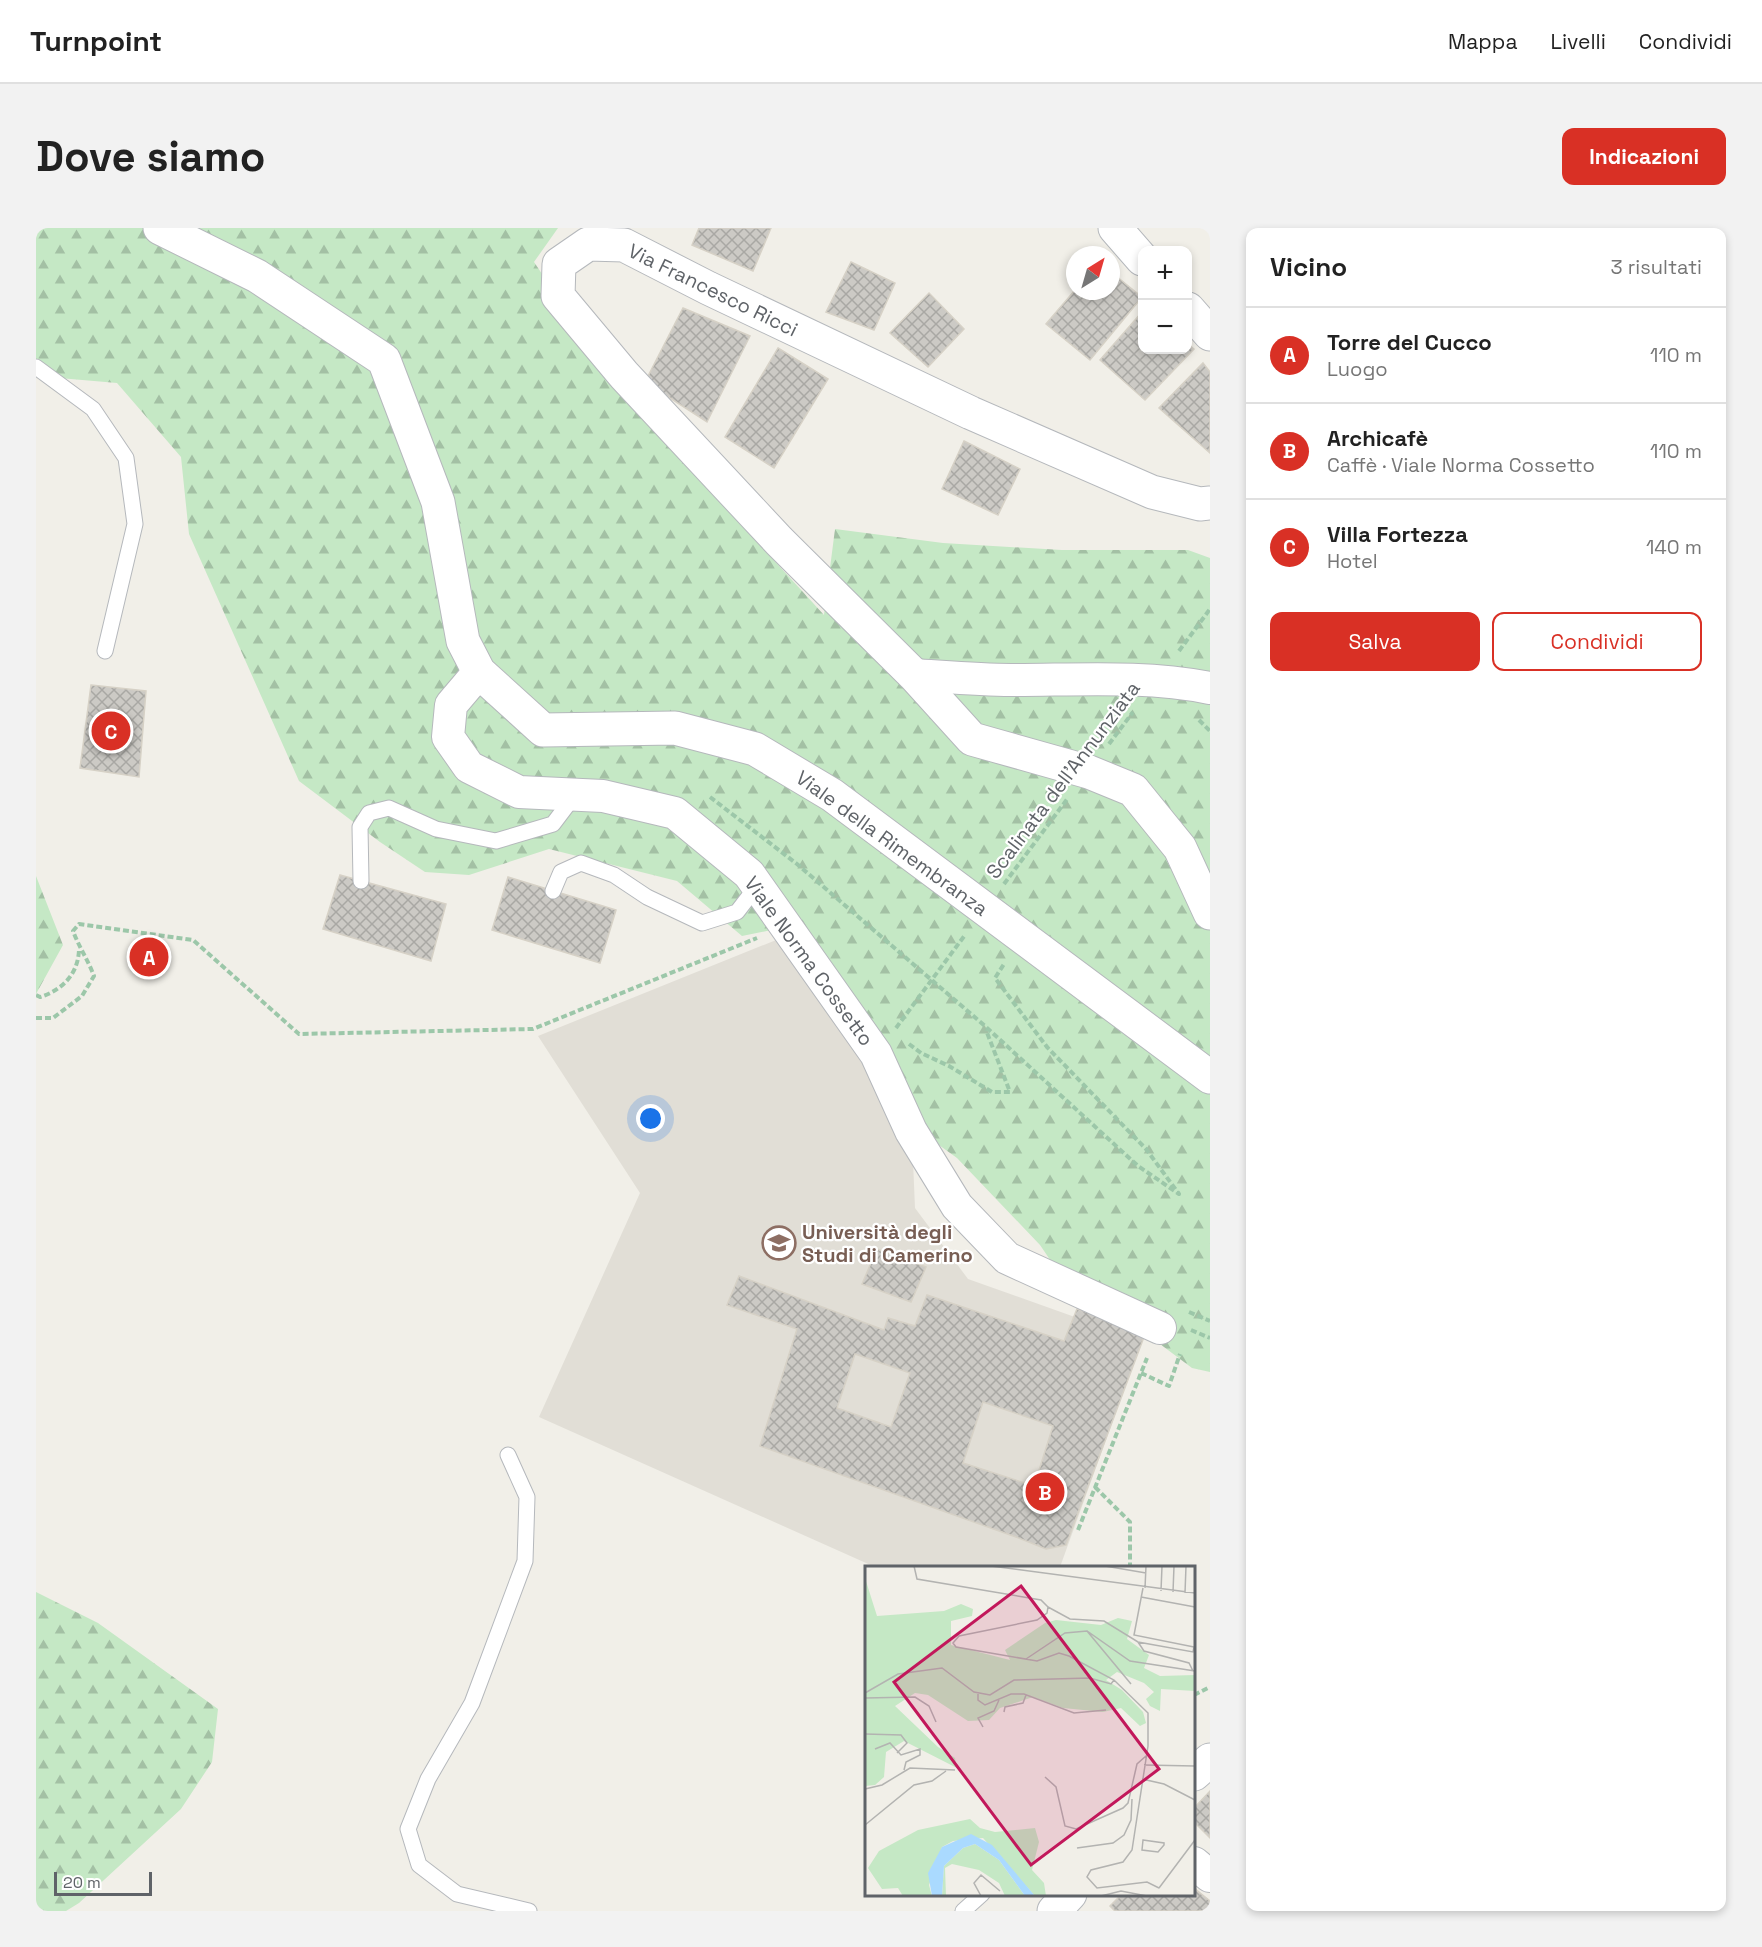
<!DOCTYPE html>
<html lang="it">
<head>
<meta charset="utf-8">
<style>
	:root { --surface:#fff; --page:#f2f2f2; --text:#222; --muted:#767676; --line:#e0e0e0; --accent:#d93025 }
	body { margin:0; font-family:"Space Grotesk",sans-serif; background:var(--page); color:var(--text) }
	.controls { position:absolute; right:18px; top:18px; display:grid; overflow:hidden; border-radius:12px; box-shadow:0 3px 9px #0003 }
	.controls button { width:54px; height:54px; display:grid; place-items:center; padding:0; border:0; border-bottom:2px solid var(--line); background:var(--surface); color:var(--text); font:30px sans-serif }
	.compass { position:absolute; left:1030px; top:18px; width:54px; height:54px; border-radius:50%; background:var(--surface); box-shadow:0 3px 9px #0003; rotate:37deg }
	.scale { position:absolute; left:18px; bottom:15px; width:98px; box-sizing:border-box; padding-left:6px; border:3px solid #5f6368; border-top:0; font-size:16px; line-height:21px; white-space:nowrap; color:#5f6368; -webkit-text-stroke:4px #fff; paint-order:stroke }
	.you { position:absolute; left:615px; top:891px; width:21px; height:21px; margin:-15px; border:4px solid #fff; border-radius:50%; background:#1a73e8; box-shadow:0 0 0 9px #1a73e833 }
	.badge { display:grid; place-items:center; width:39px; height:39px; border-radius:50%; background:var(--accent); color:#fff; font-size:20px; font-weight:700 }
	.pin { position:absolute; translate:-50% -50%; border:3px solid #fff; box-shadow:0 2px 6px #0006 }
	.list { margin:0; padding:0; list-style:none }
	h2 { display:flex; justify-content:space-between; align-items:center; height:78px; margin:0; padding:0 24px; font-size:26px }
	h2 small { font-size:20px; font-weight:400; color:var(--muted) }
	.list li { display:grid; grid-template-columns:39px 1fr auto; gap:18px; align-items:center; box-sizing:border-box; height:96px; padding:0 24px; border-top:2px solid var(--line) }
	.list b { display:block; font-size:22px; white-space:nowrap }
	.list p { margin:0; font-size:20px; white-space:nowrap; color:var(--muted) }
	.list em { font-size:20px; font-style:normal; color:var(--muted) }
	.actions { display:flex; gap:12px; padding:18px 24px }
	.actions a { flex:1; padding:14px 0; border:2px solid var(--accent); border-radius:12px; text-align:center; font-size:21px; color:var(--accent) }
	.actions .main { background:var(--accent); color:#fff }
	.map { position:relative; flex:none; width:1174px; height:1683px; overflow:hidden; border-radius:12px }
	header { display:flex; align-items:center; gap:36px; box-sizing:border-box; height:84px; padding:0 30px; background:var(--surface); border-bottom:2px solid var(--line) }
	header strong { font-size:28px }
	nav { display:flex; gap:33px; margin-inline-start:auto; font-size:21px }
	.intro { display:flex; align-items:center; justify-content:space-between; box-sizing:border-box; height:144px; padding:0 36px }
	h1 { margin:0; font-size:42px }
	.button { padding:15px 27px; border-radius:12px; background:var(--accent); color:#fff; font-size:21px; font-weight:700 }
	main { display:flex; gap:36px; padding:0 36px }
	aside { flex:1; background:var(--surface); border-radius:12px; box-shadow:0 3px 9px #0003 }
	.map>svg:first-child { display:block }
	.education { fill:#e1ded6 }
	.forest { fill:url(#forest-firs) }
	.building { fill:url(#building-cross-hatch); stroke:#d6d1c6; stroke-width:1.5; fill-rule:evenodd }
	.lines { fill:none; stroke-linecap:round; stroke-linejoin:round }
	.service-casing { stroke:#b5b8bc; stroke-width:17 }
	.minor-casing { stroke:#b5b8bc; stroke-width:34 }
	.tertiary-casing { stroke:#b5b8bc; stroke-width:35 }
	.path { stroke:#9cc7a9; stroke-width:4; stroke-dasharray:6 3; stroke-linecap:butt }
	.service { stroke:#fff; stroke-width:15 }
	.minor { stroke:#fff; stroke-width:32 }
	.tertiary { stroke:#fff; stroke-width:33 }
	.labels { text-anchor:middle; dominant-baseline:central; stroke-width:4.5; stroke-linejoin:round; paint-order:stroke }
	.street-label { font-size:20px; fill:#5f6368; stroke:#fff }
	.education-label { font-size:20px; font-weight:bold; fill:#785e54; stroke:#fff; text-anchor:start }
	.inset-road { fill:none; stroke:#b3b3b1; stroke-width:1.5 }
	.view { fill:#c2185b; fill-opacity:0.15; stroke:#c2185b; stroke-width:3 }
	.inset-edge { fill:none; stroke:#5f6368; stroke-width:3 }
</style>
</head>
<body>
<header>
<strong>Turnpoint</strong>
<nav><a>Mappa</a><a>Livelli</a><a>Condividi</a></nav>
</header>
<div class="intro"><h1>Dove siamo</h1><a class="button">Indicazioni</a></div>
<main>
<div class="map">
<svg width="1174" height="1683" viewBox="0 0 1174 1683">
	<defs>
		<pattern id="forest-firs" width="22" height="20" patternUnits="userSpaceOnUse" patternTransform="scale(1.5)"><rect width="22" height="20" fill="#c5e8c5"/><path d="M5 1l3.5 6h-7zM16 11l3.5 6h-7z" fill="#a3c0a4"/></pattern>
		<pattern id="building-cross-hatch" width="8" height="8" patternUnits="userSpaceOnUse" patternTransform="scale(1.5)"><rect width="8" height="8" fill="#cccac5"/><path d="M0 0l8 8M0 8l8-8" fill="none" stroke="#a9a8a4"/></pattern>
	</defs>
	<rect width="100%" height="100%" fill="#f1efe8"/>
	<path class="education" d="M750,708L876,910L879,980L932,1051L1106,1113L1024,1339H839L503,1189L604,965L502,808Z"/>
	<path class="forest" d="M0,0H522L498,34L587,167L788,387L799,301L907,315L1026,322H1152L1174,330V1144L1156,1140L1108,1104L1040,1070L1004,1017L921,930L882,902L750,699L706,708L641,653L513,621L433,647L389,644L344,614L263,553L153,306L145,229L81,155L0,148Z
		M0,648L27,717L0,766Z
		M0,1364L62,1395L182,1481L176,1534L145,1581L43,1675L30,1683H0Z"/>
	<path class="building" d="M663,0H735L717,43L656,17Z
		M815,34L859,55L838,102L790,84Z
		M1075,44L1106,69L1054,132L1010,96L1039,62L1075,63Z
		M893,65L928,101L892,139L854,105Z
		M647,80L714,108L671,194L609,154Z
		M1106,84V122H1152V116L1158,121L1109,172L1064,132Z
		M742,120L792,151L738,240L689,209Z
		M1167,135L1174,144V225L1123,180Z
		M928,213L984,241L962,287L906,261Z
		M55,457L110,463L103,549L44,540Z
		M304,647L410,676L395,733L287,701Z
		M472,649L580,682L564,735L456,702Z
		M105,717L126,723L122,740L100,735Z
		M841,1021L890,1039L875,1074L826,1056Z
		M703,1048L848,1102L852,1090L879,1098L891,1067L1028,1113L1041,1081L1066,1089L1108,1109L1030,1317L1010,1321L980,1309L724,1218L761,1101L691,1077ZM819,1126L874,1145L855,1199L801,1180ZM947,1174L1017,1198L998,1258L927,1235Z
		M1174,1563V1610L1158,1594V1580Z
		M1158,1660L1174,1673V1683H1079L1074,1678L1086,1666H1158Z"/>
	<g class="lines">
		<defs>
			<path id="service" d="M0,139L57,181L90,230L99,296L69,423
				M325,653L324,599L333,585L353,580L400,601L460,613L517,596L539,567
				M517,663L525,644L545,635L578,647L611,669L666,695L701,684L721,658
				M472,1227L491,1269L489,1333L436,1475L392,1551L372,1601L383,1637L421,1666L493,1683
				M927,1683L946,1666"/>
			<path id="minor" d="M443,444L415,477L412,509L433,539L483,564L567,568L639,585L713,646L840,826L875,903L921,978L971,1030L1124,1100
				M878,447C910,449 943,452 975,452C1041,452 1109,447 1174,460
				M1158,1635L1174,1648"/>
			<path id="tertiary" d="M124,0L221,48L348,132L402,274L427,413L443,444L507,502L639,500L719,521L796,567L1174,849
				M1079,0L1106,31
				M1152,81L1174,106
				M1174,275L1164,276L1116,264L935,185L672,60L588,17L552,16L523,36L522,68L588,147L743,313L878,447L936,511L1053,544L1097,562L1144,620L1174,685
				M1158,1546L1174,1532
				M1018,1683L1034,1666"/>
		</defs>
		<use href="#service" class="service-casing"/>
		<use href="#minor" class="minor-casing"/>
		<use href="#tertiary" class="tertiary-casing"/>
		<path class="path" d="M1143,423L1174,381
			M1163,492L1174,503
			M1073,516L1097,484
			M674,569L761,636L949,798L1102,938L1143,966L1110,921L1011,819L959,750L968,736
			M968,656L1032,570
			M0,767L4,769C27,762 43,745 43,720
			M0,790H17L46,768L58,748C52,732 43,719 37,703L43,696L157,712L263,806L497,801L721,710
			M860,800L929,707
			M873,816L885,825L913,838L956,864H974L950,802
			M1153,1084L1174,1093
			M1155,1102L1174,1110
			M1105,1145L1133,1158L1144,1126
			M1059,1259L1094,1294V1340
			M1042,1302L1111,1130
			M1158,1467L1174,1459"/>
		<use href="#service" class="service"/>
		<use href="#minor" class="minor"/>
		<use href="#tertiary" class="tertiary"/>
	</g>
	<defs>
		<symbol id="university-ring" viewBox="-11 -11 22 22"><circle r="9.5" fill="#fff" stroke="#8d6e63" stroke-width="1.5"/><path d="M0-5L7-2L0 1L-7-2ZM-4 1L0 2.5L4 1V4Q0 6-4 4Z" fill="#8d6e63"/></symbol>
	</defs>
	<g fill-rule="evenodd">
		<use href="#university-ring" x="724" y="996" width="38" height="38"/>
	</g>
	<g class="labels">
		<g class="street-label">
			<text transform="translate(677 62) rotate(26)">Via Francesco Ricci</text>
			<text transform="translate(1027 552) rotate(-53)">Scalinata dell'Annunziata</text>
			<text transform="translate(856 615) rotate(36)">Viale della Rimembranza</text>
			<text transform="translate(773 733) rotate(54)">Viale Norma Cossetto</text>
		</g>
		<g class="education-label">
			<text x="766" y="1004">Università degli<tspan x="766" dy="23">Studi di Camerino</tspan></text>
		</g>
	</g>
	<g transform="translate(829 1338)">
		<rect width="330" height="330" fill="#f1efe8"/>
		<path d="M0,12L12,50L79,45L96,38L108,43L107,50L86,55V79L145,94L140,84L180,57L191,54L236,59L253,52L267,55L262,73L284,89L279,102L295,110L330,109V125L296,123L295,145L285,140L281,133L289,126L279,117L252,106L241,114L257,124L278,146L281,157L275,160L256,142L238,146L198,142L168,131L135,142L124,154L103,155L63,129L50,127L30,140L73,181L90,192L92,202L39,175L21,186L19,211L10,219L0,220ZM105,253L115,262L130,266L170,262L174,276L167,304L179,317L181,330H170L118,272L88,275L77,281L64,319L67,330H38L33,322L17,323L3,302L14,285L53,264ZM110,278L134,294L160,330H140L134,317L114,304L87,298L80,302L81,330H77L79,300L98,282Z" fill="#c5e8c5"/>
		<path d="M106,268L127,279L170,330H160L134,294L110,278L98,282L79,300L77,330H67L63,307L77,281Z" fill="#aadaff"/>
		<path class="inset-road" d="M49,0L52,13L176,34L183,41L182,47L172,54L94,70L88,77L91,81L172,95L194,87L204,90L249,114L283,147V180L267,284L258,296L226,304L222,311L232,322L282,316L294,322M126,0L330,27M240,0L281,7M278,22L269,69L329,81M280,22L281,0M296,25L297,0M308,26L309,0M320,27L321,0M276,31L330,41M183,41L205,53L239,55L273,76L328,86L329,81M222,65L266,118M273,76L279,85L324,97L328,105M161,93L200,67L222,65L265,95L330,105M0,127L33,108L77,102L109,126L125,129L149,114L225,112L246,118L249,114M113,128V134L120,139L146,128H159L209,147L241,144M0,132L50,131L64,140L71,156M139,146L140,141L158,137L161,129M118,161L113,152L129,145L134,134M0,168L36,169L42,177L32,187M10,183L25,177L36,189L55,183V189L41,196L39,204M279,199L330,200M180,211L191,221L200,260L211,263L258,242L263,237L272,198L281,190M277,213L299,218L330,234M0,223L17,219L45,202L90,204M0,259L49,219L67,215L81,205M278,274L299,277V279L293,286L277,284ZM212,282L248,277L259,269L266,254L267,233M294,322L330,274M116,330L109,317L116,309L135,325M236,330L256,325L282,330"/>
		<path class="view" d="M156,20L294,203L166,299L29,116Z"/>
		<rect width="330" height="330" class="inset-edge"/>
	</g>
</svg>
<div class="controls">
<button>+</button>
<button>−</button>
</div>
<svg class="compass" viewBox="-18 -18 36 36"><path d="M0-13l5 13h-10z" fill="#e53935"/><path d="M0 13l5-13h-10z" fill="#767676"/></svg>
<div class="scale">20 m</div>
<div class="you"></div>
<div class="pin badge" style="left:113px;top:729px">A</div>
<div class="pin badge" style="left:1009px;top:1264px">B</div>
<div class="pin badge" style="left:75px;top:503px">C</div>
</div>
<aside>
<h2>Vicino<small>3 risultati</small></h2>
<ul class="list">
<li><span class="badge">A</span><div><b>Torre del Cucco</b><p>Luogo</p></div><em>110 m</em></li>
<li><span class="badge">B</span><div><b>Archicafè</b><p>Caffè · Viale Norma Cossetto</p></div><em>110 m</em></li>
<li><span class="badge">C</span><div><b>Villa Fortezza</b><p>Hotel</p></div><em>140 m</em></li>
</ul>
<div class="actions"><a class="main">Salva</a><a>Condividi</a></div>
</aside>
</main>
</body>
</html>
